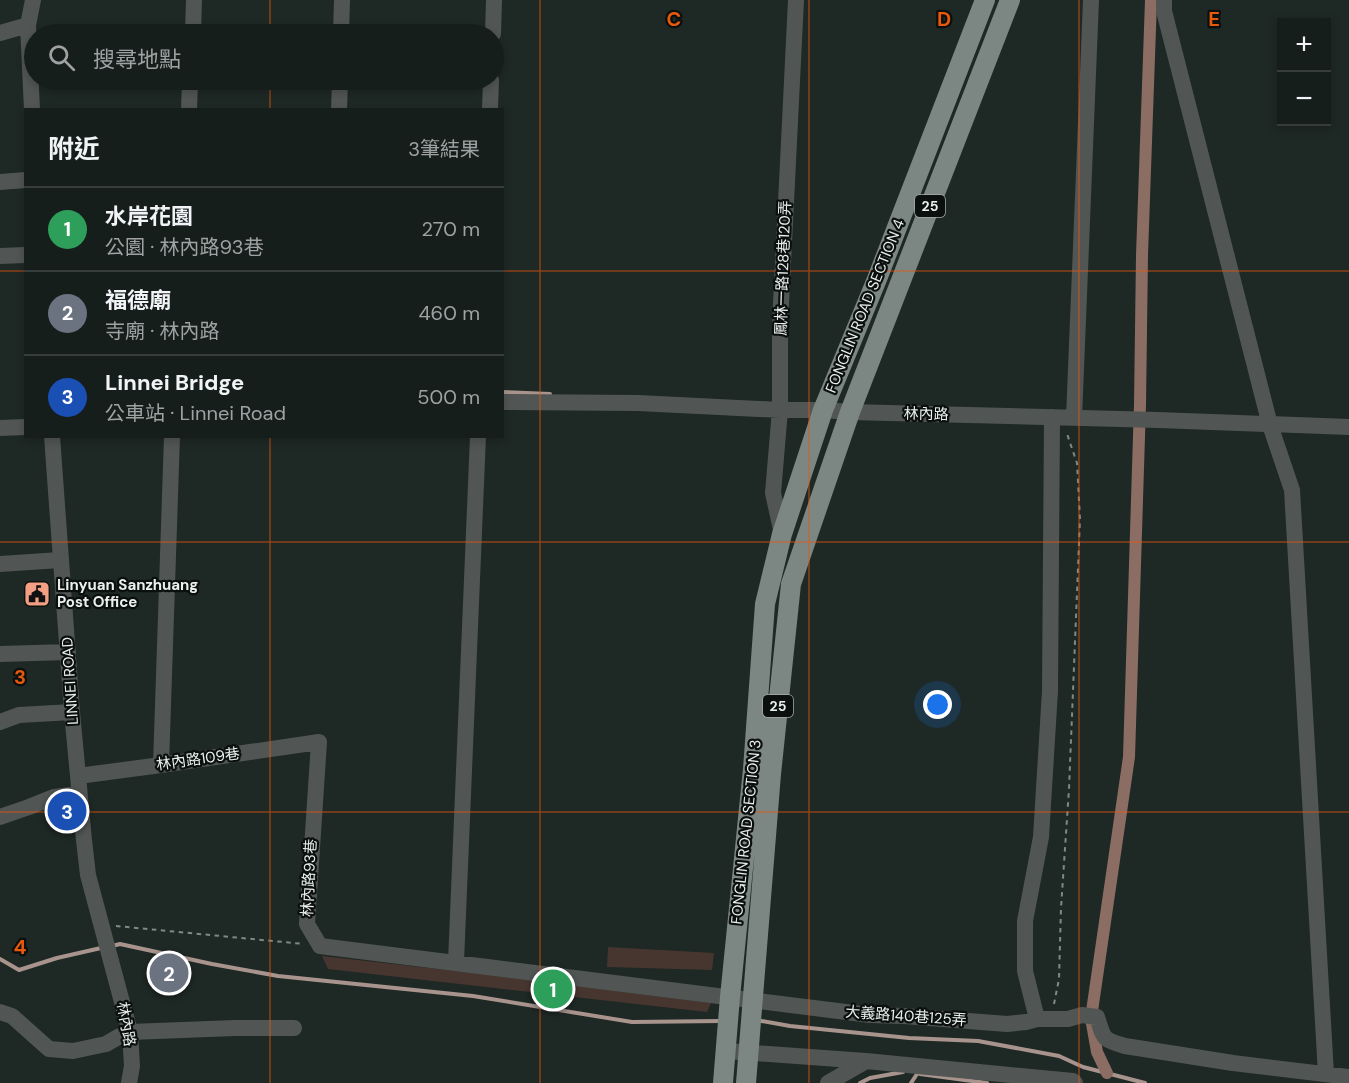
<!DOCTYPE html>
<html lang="zh-TW">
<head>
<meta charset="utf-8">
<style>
	:root { --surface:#161e1c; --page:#1f2725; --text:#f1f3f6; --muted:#9ea2a3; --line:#353c3b; --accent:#f39f83 }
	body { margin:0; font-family:"DM Sans","Noto Sans TC",sans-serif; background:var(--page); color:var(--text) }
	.controls { position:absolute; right:18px; top:18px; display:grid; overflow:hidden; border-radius:0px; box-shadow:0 3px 9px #0003 }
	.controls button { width:54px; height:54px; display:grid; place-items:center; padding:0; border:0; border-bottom:2px solid var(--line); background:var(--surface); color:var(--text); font:30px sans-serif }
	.you { position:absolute; left:938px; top:705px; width:21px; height:21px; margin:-15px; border:4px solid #fff; border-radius:50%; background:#1a73e8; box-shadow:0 0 0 9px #1a73e833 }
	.badge { display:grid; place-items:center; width:39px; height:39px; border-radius:50%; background:var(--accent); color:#fff; font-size:20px; font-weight:700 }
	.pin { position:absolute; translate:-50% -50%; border:3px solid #fff; box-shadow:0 2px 6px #0006 }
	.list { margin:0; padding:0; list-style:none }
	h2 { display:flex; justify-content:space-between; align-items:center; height:78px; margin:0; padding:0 24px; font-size:26px }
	h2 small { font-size:20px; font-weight:400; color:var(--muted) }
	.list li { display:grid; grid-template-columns:39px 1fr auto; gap:18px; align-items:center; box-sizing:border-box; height:84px; padding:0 24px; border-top:2px solid var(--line) }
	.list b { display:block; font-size:22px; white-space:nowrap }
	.list p { margin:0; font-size:20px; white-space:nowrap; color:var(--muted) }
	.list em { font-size:20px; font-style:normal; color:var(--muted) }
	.icon { flex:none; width:33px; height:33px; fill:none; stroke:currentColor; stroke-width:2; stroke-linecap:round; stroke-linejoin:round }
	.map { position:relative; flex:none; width:1349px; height:1083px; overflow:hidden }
	.search { position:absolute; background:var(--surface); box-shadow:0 3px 9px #0003; left:24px; top:24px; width:480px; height:66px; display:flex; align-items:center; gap:15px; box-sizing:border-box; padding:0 21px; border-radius:33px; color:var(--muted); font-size:22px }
	.panel { position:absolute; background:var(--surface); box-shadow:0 3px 9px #0003; left:24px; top:108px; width:480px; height:330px; border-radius:0px }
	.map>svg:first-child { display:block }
	.green { fill:#473630 }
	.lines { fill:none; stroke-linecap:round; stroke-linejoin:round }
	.stream { stroke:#a8948d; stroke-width:4 }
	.canal { stroke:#8c6d63; stroke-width:12 }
	.path { stroke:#808986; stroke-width:2; stroke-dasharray:4.5 4.5; stroke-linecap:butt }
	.minor { stroke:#515654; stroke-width:16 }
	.major { stroke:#7c8683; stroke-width:20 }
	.grid { fill:none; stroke:#e8590c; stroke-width:1.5; stroke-opacity:0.55 }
	.labels { text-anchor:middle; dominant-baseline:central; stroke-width:4.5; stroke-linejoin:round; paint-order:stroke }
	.shield { fill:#0b0f0e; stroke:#a6acab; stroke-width:1.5 }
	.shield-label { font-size:14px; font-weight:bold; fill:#e9f0ee }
	.street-label { font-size:15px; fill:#e9f0ee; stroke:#0b0f0e }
	.poi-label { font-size:15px; font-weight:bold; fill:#e9f0ee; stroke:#0b0f0e; text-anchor:start }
	.grid-label { font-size:20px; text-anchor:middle; font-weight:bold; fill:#e8590c; stroke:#0b0f0e; stroke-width:4.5; stroke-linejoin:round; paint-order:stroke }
</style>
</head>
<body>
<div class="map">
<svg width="1349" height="1083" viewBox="0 0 1349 1083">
	<rect width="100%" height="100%" fill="#1e2825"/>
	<path class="green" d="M608,947L714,953L712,970L607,967Z
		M322,956L491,975L711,1003L707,1012L328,969Z"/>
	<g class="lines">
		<path class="stream" d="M502,392L550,394
			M112,946L120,944L212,964L278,976L473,996L632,1022L721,1021
			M0,959L19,970L57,958L101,948
			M756,1020L790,1026L909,1038L978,1041L1059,1056L1083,1067L1145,1083
			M920,1074L987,1083
			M860,1083L870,1078L903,1072
			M911,1083L917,1074"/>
		<path class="canal" d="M1107,1073L1097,1052L1091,1018L1129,757L1140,404L1142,255L1151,0"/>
		<path class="path" d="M116,926L304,944
			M1054,1004L1059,979L1061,908L1069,789L1080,519L1077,463L1066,431"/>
		<path class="minor" d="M1164,0V11L1270,425L1292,490L1326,1074
			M0,33L28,25
			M193,34L194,0
			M341,34L342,0
			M493,34L494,0
			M32,110L28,25L33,0
			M189,110L190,80
			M339,110L340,80
			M490,110L491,80
			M0,182L26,180
			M0,256L26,255
			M502,402L638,403L780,410H823L850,412L1158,420L1349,427
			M1074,418L1091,0
			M0,428L26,427
			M52,436L72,712L84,840L88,875L130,1032L132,1066L129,1083
			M782,534L773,493L780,410V324L796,0
			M0,564L60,560
			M0,654L68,652
			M0,722L19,715L72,712
			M161,765L172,436
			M78,776L161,765L319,742L307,924L320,946L870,1015L904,1016L1007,1024L1026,1022L1037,1019H1068L1082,1015L1097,1017C1104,1038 1101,1039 1125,1046L1233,1063L1349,1077
			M0,817L29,807L54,797L79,794
			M456,962L478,436
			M0,1012L12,1016L49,1049L73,1051L106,1044L118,1037L130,1032L235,1028H294
			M1037,1019L1025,971V921L1041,837L1050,691L1052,417
			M726,1051L866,1061L1073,1081L1075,1083
			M828,1083L866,1061"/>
		<path class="major" d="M723,1083L730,997L753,769L765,604L782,534L823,410L877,279L985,0
			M746,1083L771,774L791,584L850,412L1010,0"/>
	</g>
	<path class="grid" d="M270,0V34M540,0V1083M809,0V1083M1079,0V1083M270,80V110M0,271H26M502,271H1349M270,436V1083M0,542H1349M0,812H1349"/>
	<defs>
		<symbol id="civic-square" viewBox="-11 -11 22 22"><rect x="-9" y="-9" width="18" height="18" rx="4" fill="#f39f83" stroke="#0b0f0e"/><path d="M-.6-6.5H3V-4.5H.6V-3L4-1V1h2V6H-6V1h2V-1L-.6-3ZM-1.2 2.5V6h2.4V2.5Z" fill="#111"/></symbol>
	</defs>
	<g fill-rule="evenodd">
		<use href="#civic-square" x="22" y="579" width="30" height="30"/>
	</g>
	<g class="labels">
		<g class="shield">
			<rect x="915" y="195" width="30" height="22" rx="4.5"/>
			<rect x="763" y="695" width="30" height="22" rx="4.5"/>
		</g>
		<g class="shield-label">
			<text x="930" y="206">25</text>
			<text x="778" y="706">25</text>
		</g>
		<g class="street-label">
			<text transform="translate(783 268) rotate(-88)">鳳林一路128巷120弄</text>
			<text transform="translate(865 306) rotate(-68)">FONGLIN ROAD SECTION 4</text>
			<text transform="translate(926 414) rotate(1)">林內路</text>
			<text transform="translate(70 681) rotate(-94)">LINNEI ROAD</text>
			<text transform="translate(198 759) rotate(-8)">林內路109巷</text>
			<text transform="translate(746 832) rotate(-84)">FONGLIN ROAD SECTION 3</text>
			<text transform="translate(309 878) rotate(-87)">林內路93巷</text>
			<text transform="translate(906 1016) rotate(4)">大義路140巷125弄</text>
			<text transform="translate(126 1024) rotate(80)">林內路</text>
		</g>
		<g class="poi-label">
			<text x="57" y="585">Linyuan Sanzhuang<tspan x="57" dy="17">Post Office</tspan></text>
		</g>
	</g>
	<g class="grid-label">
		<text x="674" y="26">C</text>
		<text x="944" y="26">D</text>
		<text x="1214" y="26">E</text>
		<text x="20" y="684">3</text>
		<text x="20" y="954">4</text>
	</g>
</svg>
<div class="controls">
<button>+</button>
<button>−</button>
</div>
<div class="you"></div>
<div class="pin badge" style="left:553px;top:989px;background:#2e9e5b">1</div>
<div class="pin badge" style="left:169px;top:973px;background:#6b7280">2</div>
<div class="pin badge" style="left:67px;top:811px;background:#1a4fb4">3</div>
<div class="search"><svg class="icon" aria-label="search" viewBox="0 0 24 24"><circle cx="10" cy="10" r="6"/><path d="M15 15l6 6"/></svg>搜尋地點</div>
<section class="panel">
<h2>附近<small>3筆結果</small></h2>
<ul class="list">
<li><span class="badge" style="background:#2e9e5b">1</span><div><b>水岸花園</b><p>公園 · 林內路93巷</p></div><em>270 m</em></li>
<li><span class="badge" style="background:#6b7280">2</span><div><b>福德廟</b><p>寺廟 · 林內路</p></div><em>460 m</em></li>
<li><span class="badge" style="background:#1a4fb4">3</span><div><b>Linnei Bridge</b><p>公車站 · Linnei Road</p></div><em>500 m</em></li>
</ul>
</section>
</div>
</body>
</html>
